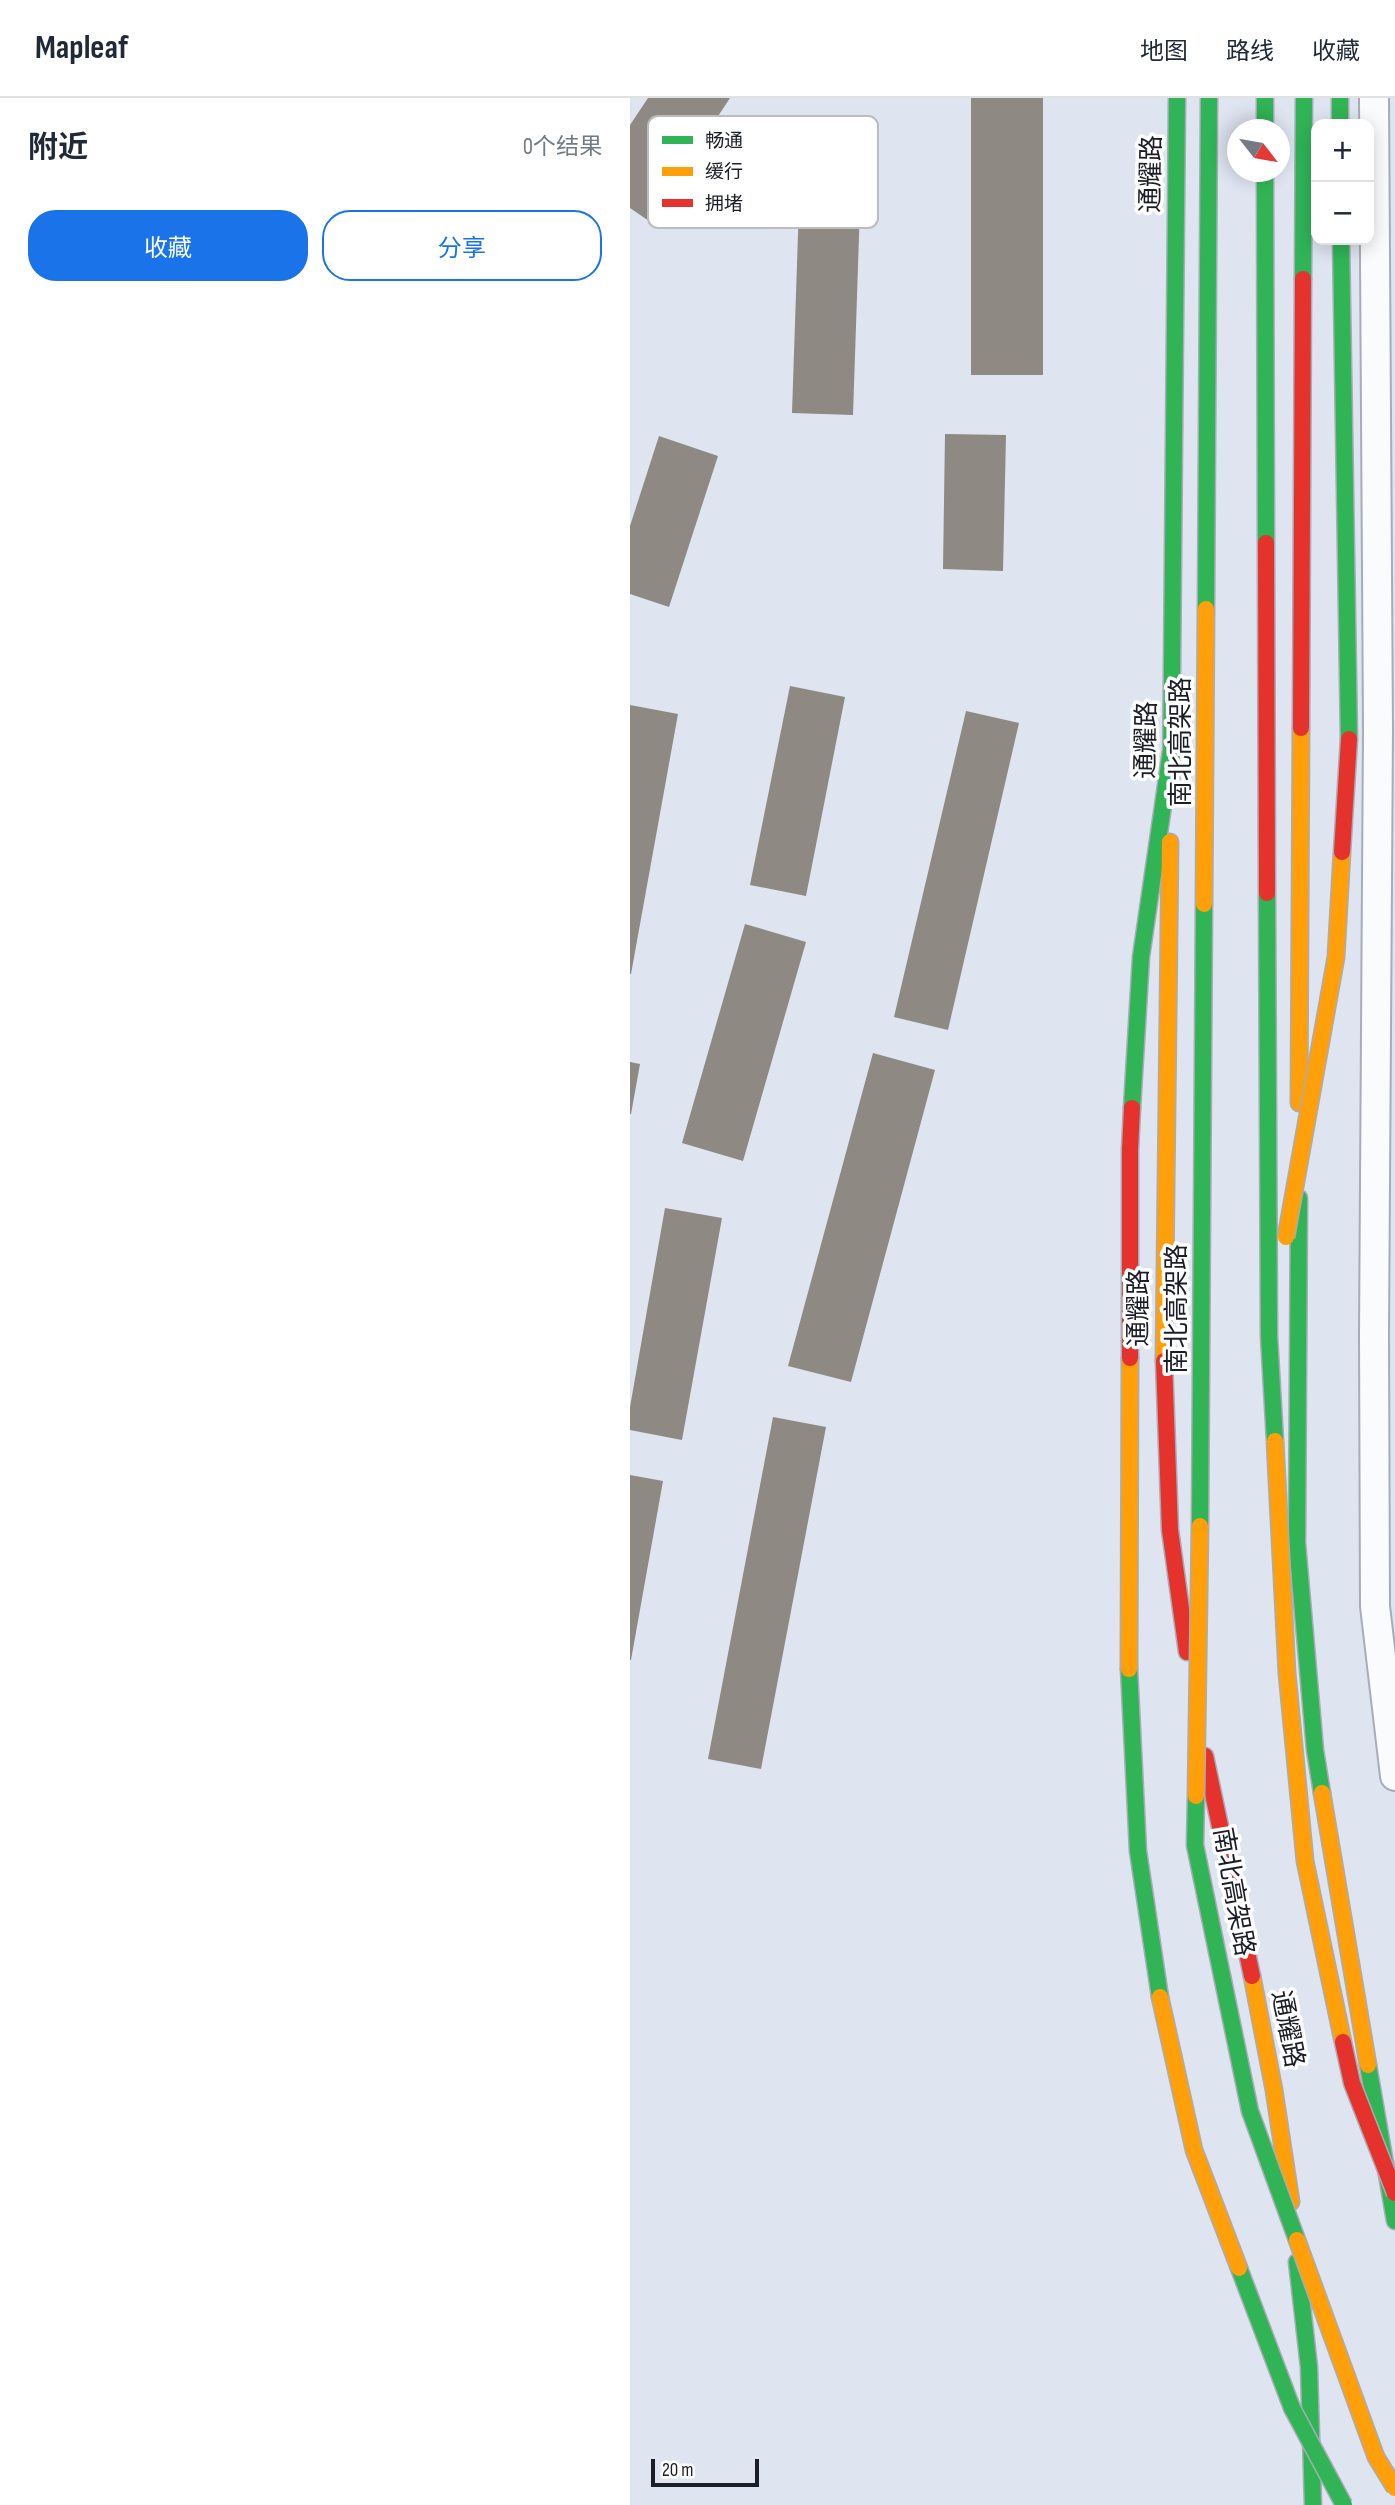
<!DOCTYPE html>
<html lang="zh">
<head>
<meta charset="utf-8">
<style>
	:root { --surface:#fff; --page:#f6f6f7; --text:#1f2937; --muted:#747a83; --line:#e0e1e3; --accent:#1a73e8 }
	body { margin:0; font-family:"Sofia Sans Condensed","Noto Sans SC",sans-serif; background:var(--page); color:var(--text) }
	.controls { position:absolute; right:21px; top:21px; display:grid; overflow:hidden; border-radius:14px; box-shadow:0 4px 18px #0003 }
	.controls button { width:63px; height:63px; display:grid; place-items:center; padding:0; border:0; border-bottom:2px solid var(--line); background:var(--surface); color:var(--text); font:35px sans-serif }
	.compass { position:absolute; left:597px; top:21px; width:63px; height:63px; border-radius:50%; background:var(--surface); box-shadow:0 4px 18px #0003; rotate:121deg }
	.scale { position:absolute; left:21px; bottom:18px; width:108px; box-sizing:border-box; padding-left:7px; border:4px solid #1b1e26; border-top:0; font-size:19px; line-height:24px; white-space:nowrap; color:#1b1e26; -webkit-text-stroke:5px #fff; paint-order:stroke }
	.list { margin:0; padding:0; list-style:none }
	h2 { display:flex; justify-content:space-between; align-items:center; height:91px; margin:0; padding:0 28px; font-size:30px }
	h2 small { font-size:23px; font-weight:400; color:var(--muted) }
	.actions { display:flex; gap:14px; padding:21px 28px }
	.actions a { flex:1; padding:16px 0; border:2px solid var(--accent); border-radius:28px; text-align:center; font-size:24px; color:var(--accent) }
	.actions .main { background:var(--accent); color:#fff }
	.map { position:relative; flex:none; width:765px; height:2407px; overflow:hidden }
	header { display:flex; align-items:center; gap:42px; box-sizing:border-box; height:98px; padding:0 35px; background:var(--surface); border-bottom:2px solid var(--line) }
	header strong { font-size:33px }
	nav { display:flex; gap:38px; margin-inline-start:auto; font-size:24px }
	main { display:flex }
	aside { flex:1; background:var(--surface) }
	.map>svg:first-child { display:block }
	.building { fill:#8e8982 }
	.lines { fill:none; stroke-linecap:round; stroke-linejoin:round }
	.street-casing { stroke:#a8acb6; stroke-width:32 }
	.fast-casing { stroke:#a8acb6; stroke-width:19 }
	.slow-casing { stroke:#a8acb6; stroke-width:19 }
	.jam-casing { stroke:#a8acb6; stroke-width:19 }
	.street { stroke:#fafbfd; stroke-width:28 }
	.fast { stroke:#30b455; stroke-width:16 }
	.slow { stroke:#ff9f0a; stroke-width:16 }
	.jam { stroke:#e5322d; stroke-width:16 }
	.fast-bridge-casing { stroke:#a8acb6; stroke-width:19; stroke-linecap:butt }
	.slow-bridge-casing { stroke:#a8acb6; stroke-width:19; stroke-linecap:butt }
	.jam-bridge-casing { stroke:#a8acb6; stroke-width:19; stroke-linecap:butt }
	.fast-bridge { stroke:#30b455; stroke-width:16 }
	.slow-bridge { stroke:#ff9f0a; stroke-width:16 }
	.jam-bridge { stroke:#e5322d; stroke-width:16 }
	.labels { text-anchor:middle; dominant-baseline:central; stroke-width:7; stroke-linejoin:round; paint-order:stroke }
	.street-label { font-size:26px; fill:#1b1e26; stroke:#fff }
	.key { fill:#fff; stroke:#bbbcbe; stroke-width:2 }
	.key-label { font-size:19px; fill:#1b1e26 }
</style>
</head>
<body>
<header>
<strong>Mapleaf</strong>
<nav><a>地图</a><a>路线</a><a>收藏</a></nav>
</header>
<main>
<aside>
<h2>附近<small>0个结果</small></h2>
<ul class="list">
</ul>
<div class="actions"><a class="main">收藏</a><a>分享</a></div>
</aside>
<div class="map">
<svg width="765" height="2407" viewBox="0 0 765 2407">
	<rect width="100%" height="100%" fill="#dee4f0"/>
	<path class="building" d="M18,0H100L19,123L0,110V27Z
		M341,0H413V277H341Z
		M172,17L233,19L223,317L162,315Z
		M315,336L376,337L373,473L313,471Z
		M29,338L88,358L39,509L0,496V428Z
		M160,588L215,599L176,798L120,787Z
		M0,607L48,616L1,876H0Z
		M336,613L389,625L318,932L264,919Z
		M115,826L176,844L113,1063L52,1045Z
		M243,955L305,972L221,1284L158,1268Z
		M0,964L10,966L1,1016H0Z
		M35,1110L92,1120L52,1342L0,1332V1309Z
		M143,1319L196,1329L131,1671L78,1661Z
		M0,1377L33,1383L1,1562H0Z"/>
	<g class="lines">
		<defs>
			<path id="street" d="M744,0L748,632L744,1236L745,1508L765,1678"/>
			<path id="fast" d="M635,0V32
				M710,0V26
				M711,142L719,641
				M673,181L674,0
				M541,687L547,0
				M502,1010L511,859L541,653
				M669,1100L667,1445L685,1652L692,1695
				M499,1571L508,1753L530,1899
				M738,1967L765,2123
				M667,2164L679,2269L683,2407
				M609,2170L662,2310"/>
			<path id="slow" d="M669,1005L671,630
				M534,1263L540,744
				M499,1571L500,1260
				M692,1695L738,1967
				M622,1878L644,1992L661,2104
				M530,1899L564,2052L609,2170"/>
			<path id="jam" d="M671,630L673,181
				M500,1260V1052L502,1010
				M534,1263L540,1432L557,1554
				M575,1658L622,1878"/>
		</defs>
		<use href="#street" class="street-casing"/>
		<use href="#fast" class="fast-casing"/>
		<use href="#slow" class="slow-casing"/>
		<use href="#jam" class="jam-casing"/>
		<use href="#street" class="street"/>
		<use href="#fast" class="fast"/>
		<use href="#slow" class="slow"/>
		<use href="#jam" class="jam"/>
		<defs>
			<path id="fast-bridge" d="M635,74L636,445
				M576,511L579,0
				M637,795L639,1238L645,1343
				M570,1428L574,806
				M566,1698L565,1747L620,2013L667,2142
				M662,2310L714,2407"/>
			<path id="slow-bridge" d="M574,806L576,511
				M656,1139L706,859L712,754
				M645,1343L657,1575L675,1763L713,1944
				M566,1698L570,1428
				M667,2142L746,2359L765,2390"/>
			<path id="jam-bridge" d="M636,445L637,795
				M712,754L719,641
				M713,1944L722,1985L765,2095"/>
		</defs>
		<use href="#fast-bridge" class="fast-bridge-casing"/>
		<use href="#slow-bridge" class="slow-bridge-casing"/>
		<use href="#jam-bridge" class="jam-bridge-casing"/>
		<use href="#fast-bridge" class="fast-bridge"/>
		<use href="#slow-bridge" class="slow-bridge"/>
		<use href="#jam-bridge" class="jam-bridge"/>
	</g>
	<g class="labels">
		<g class="street-label">
			<text transform="translate(522 76) rotate(-89)">通耀路</text>
			<text transform="translate(517 642) rotate(-89)">通耀路</text>
			<text transform="translate(551 644) rotate(-90)">南北高架路</text>
			<text transform="translate(509 1210) rotate(-90)">通耀路</text>
			<text transform="translate(547 1211) rotate(-90)">南北高架路</text>
			<text transform="translate(603 1794) rotate(80)">南北高架路</text>
			<text transform="translate(657 1931) rotate(79)">通耀路</text>
		</g>
	</g>
	<rect x="18" y="18" width="230" height="112" rx="10" class="key"/>
	<rect x="32" y="38" width="31" height="8" fill="#30b455"/>
	<rect x="32" y="69" width="31" height="9" fill="#ff9f0a"/>
	<rect x="32" y="101" width="31" height="8" fill="#e5322d"/>
	<g class="key-label">
		<text x="75" y="49">畅通</text>
		<text x="75" y="80">缓行</text>
		<text x="75" y="112">拥堵</text>
	</g>
</svg>
<div class="controls">
<button>+</button>
<button>−</button>
</div>
<svg class="compass" viewBox="-18 -18 36 36"><path d="M0-13l5 13h-10z" fill="#e53935"/><path d="M0 13l5-13h-10z" fill="#747a83"/></svg>
<div class="scale">20 m</div>
</div>
</main>
</body>
</html>
